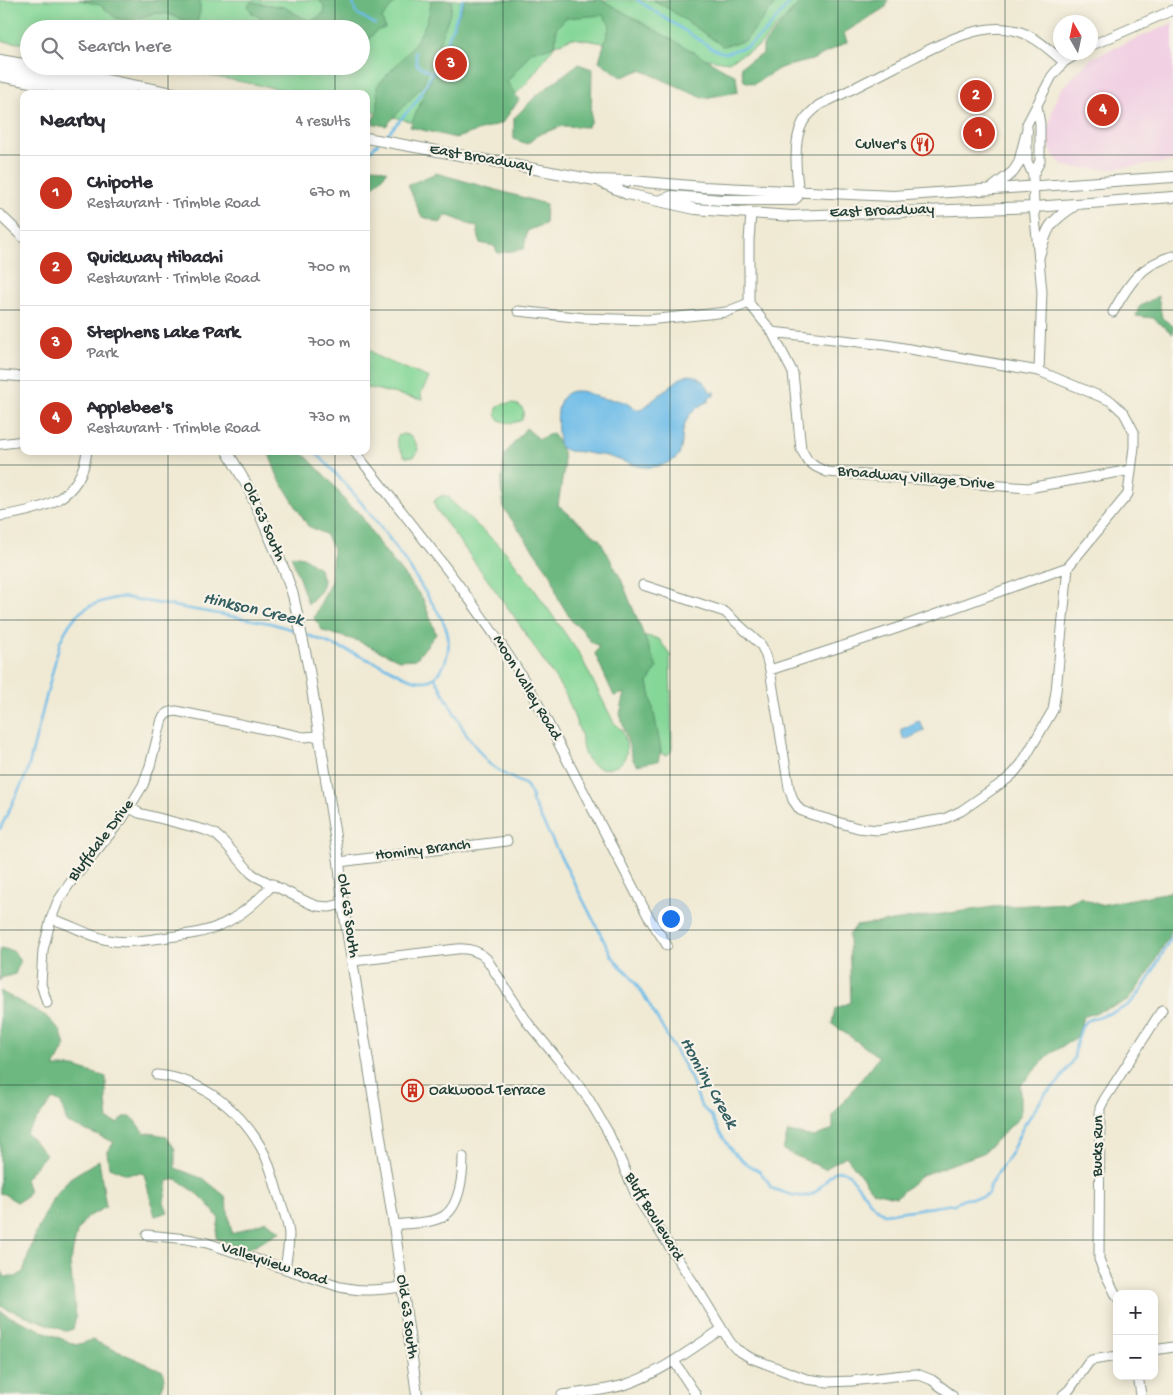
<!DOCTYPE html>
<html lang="en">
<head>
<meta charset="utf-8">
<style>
	:root { --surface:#fff; --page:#f2f2f3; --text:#2b2b33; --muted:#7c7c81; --line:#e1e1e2; --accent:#c8321e }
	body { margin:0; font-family:"Gochi Hand",sans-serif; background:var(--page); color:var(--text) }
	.controls { position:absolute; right:15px; bottom:15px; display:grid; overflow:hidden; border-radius:10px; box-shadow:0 2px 12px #0003 }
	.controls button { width:45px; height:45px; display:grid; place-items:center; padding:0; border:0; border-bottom:1px solid var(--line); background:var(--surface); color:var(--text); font:25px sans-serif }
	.compass { position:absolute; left:1053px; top:15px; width:45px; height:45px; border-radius:50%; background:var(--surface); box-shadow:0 2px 12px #0003; rotate:351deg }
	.you { position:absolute; left:670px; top:918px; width:18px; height:18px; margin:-12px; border:4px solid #fff; border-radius:50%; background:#1a73e8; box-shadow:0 0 0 8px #1a73e833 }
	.badge { display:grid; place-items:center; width:32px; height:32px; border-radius:50%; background:var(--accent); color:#fff; font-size:16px; font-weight:700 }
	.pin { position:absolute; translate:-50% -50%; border:2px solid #fff; box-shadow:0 1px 5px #0006 }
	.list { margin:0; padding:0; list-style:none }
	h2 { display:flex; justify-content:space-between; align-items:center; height:65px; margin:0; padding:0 20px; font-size:21px }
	h2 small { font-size:16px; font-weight:400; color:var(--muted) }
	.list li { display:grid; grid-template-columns:32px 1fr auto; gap:15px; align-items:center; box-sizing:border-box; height:75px; padding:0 20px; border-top:1px solid var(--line) }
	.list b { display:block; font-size:19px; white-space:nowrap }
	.list p { margin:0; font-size:16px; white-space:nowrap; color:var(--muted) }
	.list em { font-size:16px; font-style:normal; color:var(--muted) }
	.icon { flex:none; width:28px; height:28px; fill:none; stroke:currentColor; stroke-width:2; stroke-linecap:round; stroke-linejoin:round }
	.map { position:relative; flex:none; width:1173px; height:1395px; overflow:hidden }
	.search { position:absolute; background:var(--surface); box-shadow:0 2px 12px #0003; left:20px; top:20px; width:350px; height:55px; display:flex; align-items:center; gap:12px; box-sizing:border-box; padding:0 18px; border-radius:28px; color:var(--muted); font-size:19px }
	.panel { position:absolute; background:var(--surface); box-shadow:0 2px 12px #0003; left:20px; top:90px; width:350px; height:365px; border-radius:10px }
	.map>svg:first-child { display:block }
	.built { fill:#f1d0e3 }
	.green { fill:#85d798; stroke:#528a66 }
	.forest { fill:#6cb880; stroke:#467a5a }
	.water { fill:#6dbce8; stroke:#467c8e }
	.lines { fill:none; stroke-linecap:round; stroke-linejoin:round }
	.stream { stroke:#6dbce8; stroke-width:2.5 }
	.minor-casing { stroke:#889484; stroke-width:11 }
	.major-casing { stroke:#889484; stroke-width:12 }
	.minor { stroke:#fff; stroke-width:9 }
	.major { stroke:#fff; stroke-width:10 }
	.grid { fill:none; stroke:#1f3d34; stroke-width:1; stroke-opacity:0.55 }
	.labels { text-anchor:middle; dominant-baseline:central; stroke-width:4.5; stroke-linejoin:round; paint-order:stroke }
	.poi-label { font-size:16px; fill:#1f3d34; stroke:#f7f3e8; text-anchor:end }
	.street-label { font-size:16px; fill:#1f3d34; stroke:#f7f3e8 }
	.water-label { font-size:18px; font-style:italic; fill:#325d61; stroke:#f7f3e8 }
</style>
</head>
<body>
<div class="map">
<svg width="1173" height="1395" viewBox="0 0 1173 1395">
	<rect width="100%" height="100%" fill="#f7f3e8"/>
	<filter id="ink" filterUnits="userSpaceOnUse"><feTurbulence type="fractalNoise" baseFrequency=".02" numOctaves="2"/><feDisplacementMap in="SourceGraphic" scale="10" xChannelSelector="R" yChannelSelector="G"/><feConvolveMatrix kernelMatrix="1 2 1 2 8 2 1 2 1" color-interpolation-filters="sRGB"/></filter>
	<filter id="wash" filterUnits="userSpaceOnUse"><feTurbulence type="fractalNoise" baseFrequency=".0096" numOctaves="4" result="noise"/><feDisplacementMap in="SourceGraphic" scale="20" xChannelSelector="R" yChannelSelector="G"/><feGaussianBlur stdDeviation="1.12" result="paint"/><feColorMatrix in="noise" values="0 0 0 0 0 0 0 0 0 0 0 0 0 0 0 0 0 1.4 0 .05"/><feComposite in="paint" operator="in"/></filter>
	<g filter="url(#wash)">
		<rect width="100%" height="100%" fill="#f0ead4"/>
		<path class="built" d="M1173,23V162L1108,169L1075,168L1064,166L1053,155L1047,139L1052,111L1060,90L1091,58Z"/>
		<path class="green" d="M0,0H802L759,46L728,62L572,38L555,45L526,84L483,127L426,126L366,109V94H307L157,66H361V29H29V44L0,41Z
			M366,347L380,358L429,378L421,393L422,400L370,388L366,389Z
			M513,403L520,406L524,411L522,420C513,424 507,423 499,420L496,414L497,408L503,404Z
			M403,434C412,435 417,442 418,451L414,457H405C401,450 394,444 398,436Z
			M443,495L449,497L451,501L506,552L532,586L580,655L614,723C617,725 621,728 622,731C624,734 625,739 626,743C633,776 579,780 582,737L566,695L516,619L436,509L434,502L436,499Z
			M646,636L659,639L670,655L672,749L671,752L667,755L662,754L659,749L639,638Z"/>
		<path class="forest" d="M80,0H200V12L196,25L168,14L154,13L137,19L125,20L116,18L100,5Z
			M319,0H376L377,2L382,3L385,0H397L382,18L385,28L376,31L361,49V29H278L252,13L248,6L251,2L284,7L305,19L312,21L324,13V6Z
			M431,0H452L451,11L423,85L386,126L371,123L378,109L377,86C399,61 430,35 431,0Z
			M465,0H602L736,76L738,92L704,98L641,70L622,77L599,61L610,25L603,15L565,18L556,29V36L555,45L545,49L531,52L507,82L519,100L502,123L456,138L410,127Z
			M653,0H778L745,41L723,46L666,7Z
			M802,0H888L886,7L844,33L847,42L812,60L780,68L754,84L744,81L741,66L763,54V45Z
			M578,64L592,69L591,121L587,127L563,126L540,134L527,144L514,139V118L536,96Z
			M374,167L387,171L383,177L366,194V168Z
			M436,173L546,204L545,224L527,231L524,249L498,253L494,246L480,243L477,227L446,215L440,223L421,216L408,185Z
			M1158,296L1162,318L1173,326V334L1153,318L1136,316L1139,307Z
			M526,428L539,439L553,433L563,452L564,468L558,505L600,540L621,579L657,668L648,682L661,750L658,761L637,765L633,760L620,714L625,693L614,696L595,654L599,646L591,642L580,627L573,623L558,598L552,576L504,509L501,485L505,454Z
			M268,451H301L331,482L349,506L358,511L380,545L423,599L436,634L416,659L399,660L358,641L323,631L314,618L331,581L333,549L325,534L308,526L278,477Z
			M291,555L303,557L319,568L323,580L321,591L308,604Z
			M1173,887V928L1149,972L1128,1001L1083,1017L1077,1037L1050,1054L1020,1086V1117L983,1153L922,1175L896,1197L873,1192L846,1156L825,1169L783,1150L788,1132L814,1137L833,1129V1115L879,1057L832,1024L835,1009L851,1002L849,935L856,926L993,907L1067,903L1080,897L1100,905L1170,892Z
			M0,948L14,951L20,962L15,974L1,978L0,981Z
			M0,991L46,1016L61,1032L65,1046L54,1067H74L106,1077V1101L108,1120L117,1123L123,1117H132L143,1132L166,1136L175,1149V1168L204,1179L225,1196L232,1234L266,1221L281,1231L244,1251L216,1238L219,1219L205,1200L177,1179L168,1181L164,1202L168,1212L155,1216L144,1174L140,1173L126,1174L109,1167L107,1153L114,1142L67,1123L61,1103L53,1099L26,1133L46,1154L25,1179L29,1191L26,1197L17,1202L2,1193L0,1194Z
			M99,1160L106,1207L86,1218L77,1232L70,1264L76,1316L73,1329L66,1331L0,1306V1268L5,1277H16L23,1272L35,1235L53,1198L70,1178Z
			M0,1311L11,1317L76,1345L92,1340L163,1371L165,1378L159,1394L165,1395H0Z"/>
		<path class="water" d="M688,375C698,375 707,383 710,392H714V396L709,397V401C691,409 683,420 682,440C682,444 681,451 679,455C673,463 656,468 647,467C633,467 620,459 606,456C600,454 594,455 587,453C578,450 565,454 559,445C558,428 551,389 578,391C586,391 593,396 601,398C608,400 617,399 624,402C631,405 633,410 641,410L679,379Z
			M918,721L920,722L924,730V731L905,740L904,739L900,730Z"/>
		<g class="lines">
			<path class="stream" d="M352,0L356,13L375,24
				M637,0L715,50L726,53L748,46L766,31L792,0
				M415,52L417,65L432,73
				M384,138L416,102L441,58L463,0
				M366,155L378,143
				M305,634C332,644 359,655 386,667C397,672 409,681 421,681C433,682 439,674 444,665C448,655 450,642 447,631C443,618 434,606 427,595C395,542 357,494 314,451
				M435,678L466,734L488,763L504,774L526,785L531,793L532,801L612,956L620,966L629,974L646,999L684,1066L691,1079L701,1106L711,1116L720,1133L733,1152L745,1163L759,1171L767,1180L771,1188C784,1192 797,1199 810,1195C826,1190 828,1163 848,1173L871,1203L884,1214L954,1204L965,1199L983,1197L988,1194L990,1185L1011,1153L1023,1127L1046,1093L1057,1084L1070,1065L1074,1058L1076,1045L1082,1026L1085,1022C1098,1015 1115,1014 1128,1005C1145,992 1162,953 1173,933
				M0,829L27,773L60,642C74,610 88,603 122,597L270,623L297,631"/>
		</g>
	</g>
	<g filter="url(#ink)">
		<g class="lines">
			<defs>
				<path id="minor" d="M1090,46L1173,10
					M1033,175L1040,161V124L1037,106
					M799,193C796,173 793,140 803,122C807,115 813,111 819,105C845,93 870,80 895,67C928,51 975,21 1013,30C1034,34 1049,50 1064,62
					M751,213L749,241V303L772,332L793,373L801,449L808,461L816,467L827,472L1028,488L1131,470
					M518,311L584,318L647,320L708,314L726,312L749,303
					M1113,312C1128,285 1141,264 1173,256
					M1039,371L1042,292L1034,207L1033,175L1027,161V124L1052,76L1064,62L1080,52
					M0,375L24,377
					M0,444L24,441
					M354,451C417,531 483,610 535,698L648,916L667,945
					M0,516C43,510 81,500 87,451
					M643,585L725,612L761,645L765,653L770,670L895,629L1068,567L1128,494L1134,447V432L1124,413L1111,401L1039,371L886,345L772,332
					M770,670L789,788L793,800L800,810L813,815L858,828L878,830L944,819L961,811L1006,780L1013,774L1022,763L1053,710L1056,691L1068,567
					M130,808L139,813L205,830L215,834L224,842L251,873L255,876L309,903L317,906L329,907L343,904
					M339,862L507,841
					M51,919C71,924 88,936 108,940C126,944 144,940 162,938C173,936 185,935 196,933C228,927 252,908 273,884
					M353,961L457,949C468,948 477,950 486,958L528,1023L566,1069L588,1098L608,1132L637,1197L702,1296L730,1342L736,1349L751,1358L806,1379L828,1382L852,1381L903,1375L917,1374L932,1380L952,1395
					M47,1003L41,984L43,950L51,919L58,901L70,883L123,818L143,785L150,766L162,719C166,713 169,712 176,711L294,735L303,737L318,736
					M157,1075C203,1079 243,1112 264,1153C271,1167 274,1182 279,1197C283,1209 288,1221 289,1234C289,1246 287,1257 285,1268
					M394,1225C409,1223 431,1224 444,1216C460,1206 463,1174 463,1157
					M147,1235L187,1239L207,1243L340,1287C364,1292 378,1290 401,1287
					M1117,1297L1102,1267L1099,1259L1100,1108L1104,1100L1162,1010
					M1154,1350L1173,1347
					M674,1361L696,1395
					M1138,1376L1141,1395
					M562,1395C584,1392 607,1391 627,1384C662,1372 691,1349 722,1329
					M1063,1395L1069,1390L1089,1362L1092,1360L1117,1356"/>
				<path id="major" d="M0,60L29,65
					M34,66L178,94
					M0,67L39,75L55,74
					M0,76L92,94
					M49,82L63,81L101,88L116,82
					M108,94L110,91H115L131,94
					M366,138L595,180L632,181L703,187L893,196L1173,177
					M601,182L627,194L695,209L792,216L1034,207L1173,197
					M991,189L1013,172L1019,163L1027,131
					M659,201L672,196L722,200H793L797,197L799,193
					M0,215L24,238
					M1039,256C1047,228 1048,223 1074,206
					M227,451L248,487L285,572L293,595L309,670L339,862L343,904L394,1225L417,1395"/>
			</defs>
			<use href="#minor" class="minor-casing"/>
			<use href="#major" class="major-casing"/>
			<use href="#minor" class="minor"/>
			<use href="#major" class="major"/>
		</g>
	</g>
	<path class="grid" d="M168,0V29M335,0V29M503,0V1395M670,0V1395M838,0V1395M1005,0V1395M168,66V94M335,66V94M0,155H24M366,155H1173M0,310H24M366,310H1173M168,451V1395M335,451V1395M0,465H1173M0,620H1173M0,775H1173M0,930H1173M0,1085H1173M0,1240H1173"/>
	<defs>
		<symbol id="restaurant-ring" viewBox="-11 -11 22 22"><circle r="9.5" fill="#f7f3e8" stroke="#c8321e" stroke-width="1.5"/><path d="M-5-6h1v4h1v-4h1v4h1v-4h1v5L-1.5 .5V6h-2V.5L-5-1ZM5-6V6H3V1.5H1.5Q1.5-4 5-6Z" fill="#c8321e"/></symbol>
		<symbol id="building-ring" viewBox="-11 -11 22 22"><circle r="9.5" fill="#f7f3e8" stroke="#c8321e" stroke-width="1.5"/><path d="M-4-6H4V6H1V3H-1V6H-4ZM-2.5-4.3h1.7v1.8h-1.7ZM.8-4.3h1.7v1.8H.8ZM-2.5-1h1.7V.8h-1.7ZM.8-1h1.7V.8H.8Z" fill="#c8321e"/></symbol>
	</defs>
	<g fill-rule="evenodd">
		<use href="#restaurant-ring" x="910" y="132" width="25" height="25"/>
		<use href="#building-ring" x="400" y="1078" width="25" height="25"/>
	</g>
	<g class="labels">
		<g class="poi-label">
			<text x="906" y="145">Culver's</text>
			<text x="429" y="1091" text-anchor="start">Oakwood Terrace</text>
		</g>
		<g class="street-label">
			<text transform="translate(481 159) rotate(10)">East Broadway</text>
			<text transform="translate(882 212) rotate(-2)">East Broadway</text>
			<text transform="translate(916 479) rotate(5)">Broadway Village Drive</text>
			<text transform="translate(263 522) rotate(66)">Old 63 South</text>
			<text transform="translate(526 688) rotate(59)">Moon Valley Road</text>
			<text transform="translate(102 841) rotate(-53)">Bluffdale Drive</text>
			<text transform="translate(423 851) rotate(-7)">Hominy Branch</text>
			<text transform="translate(347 916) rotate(82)">Old 63 South</text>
			<text transform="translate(1099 1146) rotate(-89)">Bucks Run</text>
			<text transform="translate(653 1217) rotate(59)">Bluff Boulevard</text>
			<text transform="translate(274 1265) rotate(18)">Valleyview Road</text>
			<text transform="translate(406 1317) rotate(82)">Old 63 South</text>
		</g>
		<g class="water-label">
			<text transform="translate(253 610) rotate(13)">Hinkson Creek</text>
			<text transform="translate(708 1083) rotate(61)">Hominy Creek</text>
		</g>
	</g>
</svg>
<div class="controls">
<button>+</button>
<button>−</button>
</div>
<svg class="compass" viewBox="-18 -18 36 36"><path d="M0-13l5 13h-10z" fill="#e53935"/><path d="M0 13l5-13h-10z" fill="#7c7c81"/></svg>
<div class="you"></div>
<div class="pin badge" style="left:979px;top:133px">1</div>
<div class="pin badge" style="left:976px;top:96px">2</div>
<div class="pin badge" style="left:451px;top:64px">3</div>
<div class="pin badge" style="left:1103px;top:110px">4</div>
<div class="search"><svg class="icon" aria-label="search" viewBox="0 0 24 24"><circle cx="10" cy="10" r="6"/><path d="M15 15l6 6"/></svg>Search here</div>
<section class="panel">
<h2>Nearby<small>4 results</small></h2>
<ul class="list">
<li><span class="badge">1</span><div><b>Chipotle</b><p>Restaurant · Trimble Road</p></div><em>670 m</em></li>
<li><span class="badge">2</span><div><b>Quickway Hibachi</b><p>Restaurant · Trimble Road</p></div><em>700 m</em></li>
<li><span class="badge">3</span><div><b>Stephens Lake Park</b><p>Park</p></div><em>700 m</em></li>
<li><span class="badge">4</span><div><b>Applebee's</b><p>Restaurant · Trimble Road</p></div><em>730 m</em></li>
</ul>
</section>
</div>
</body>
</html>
